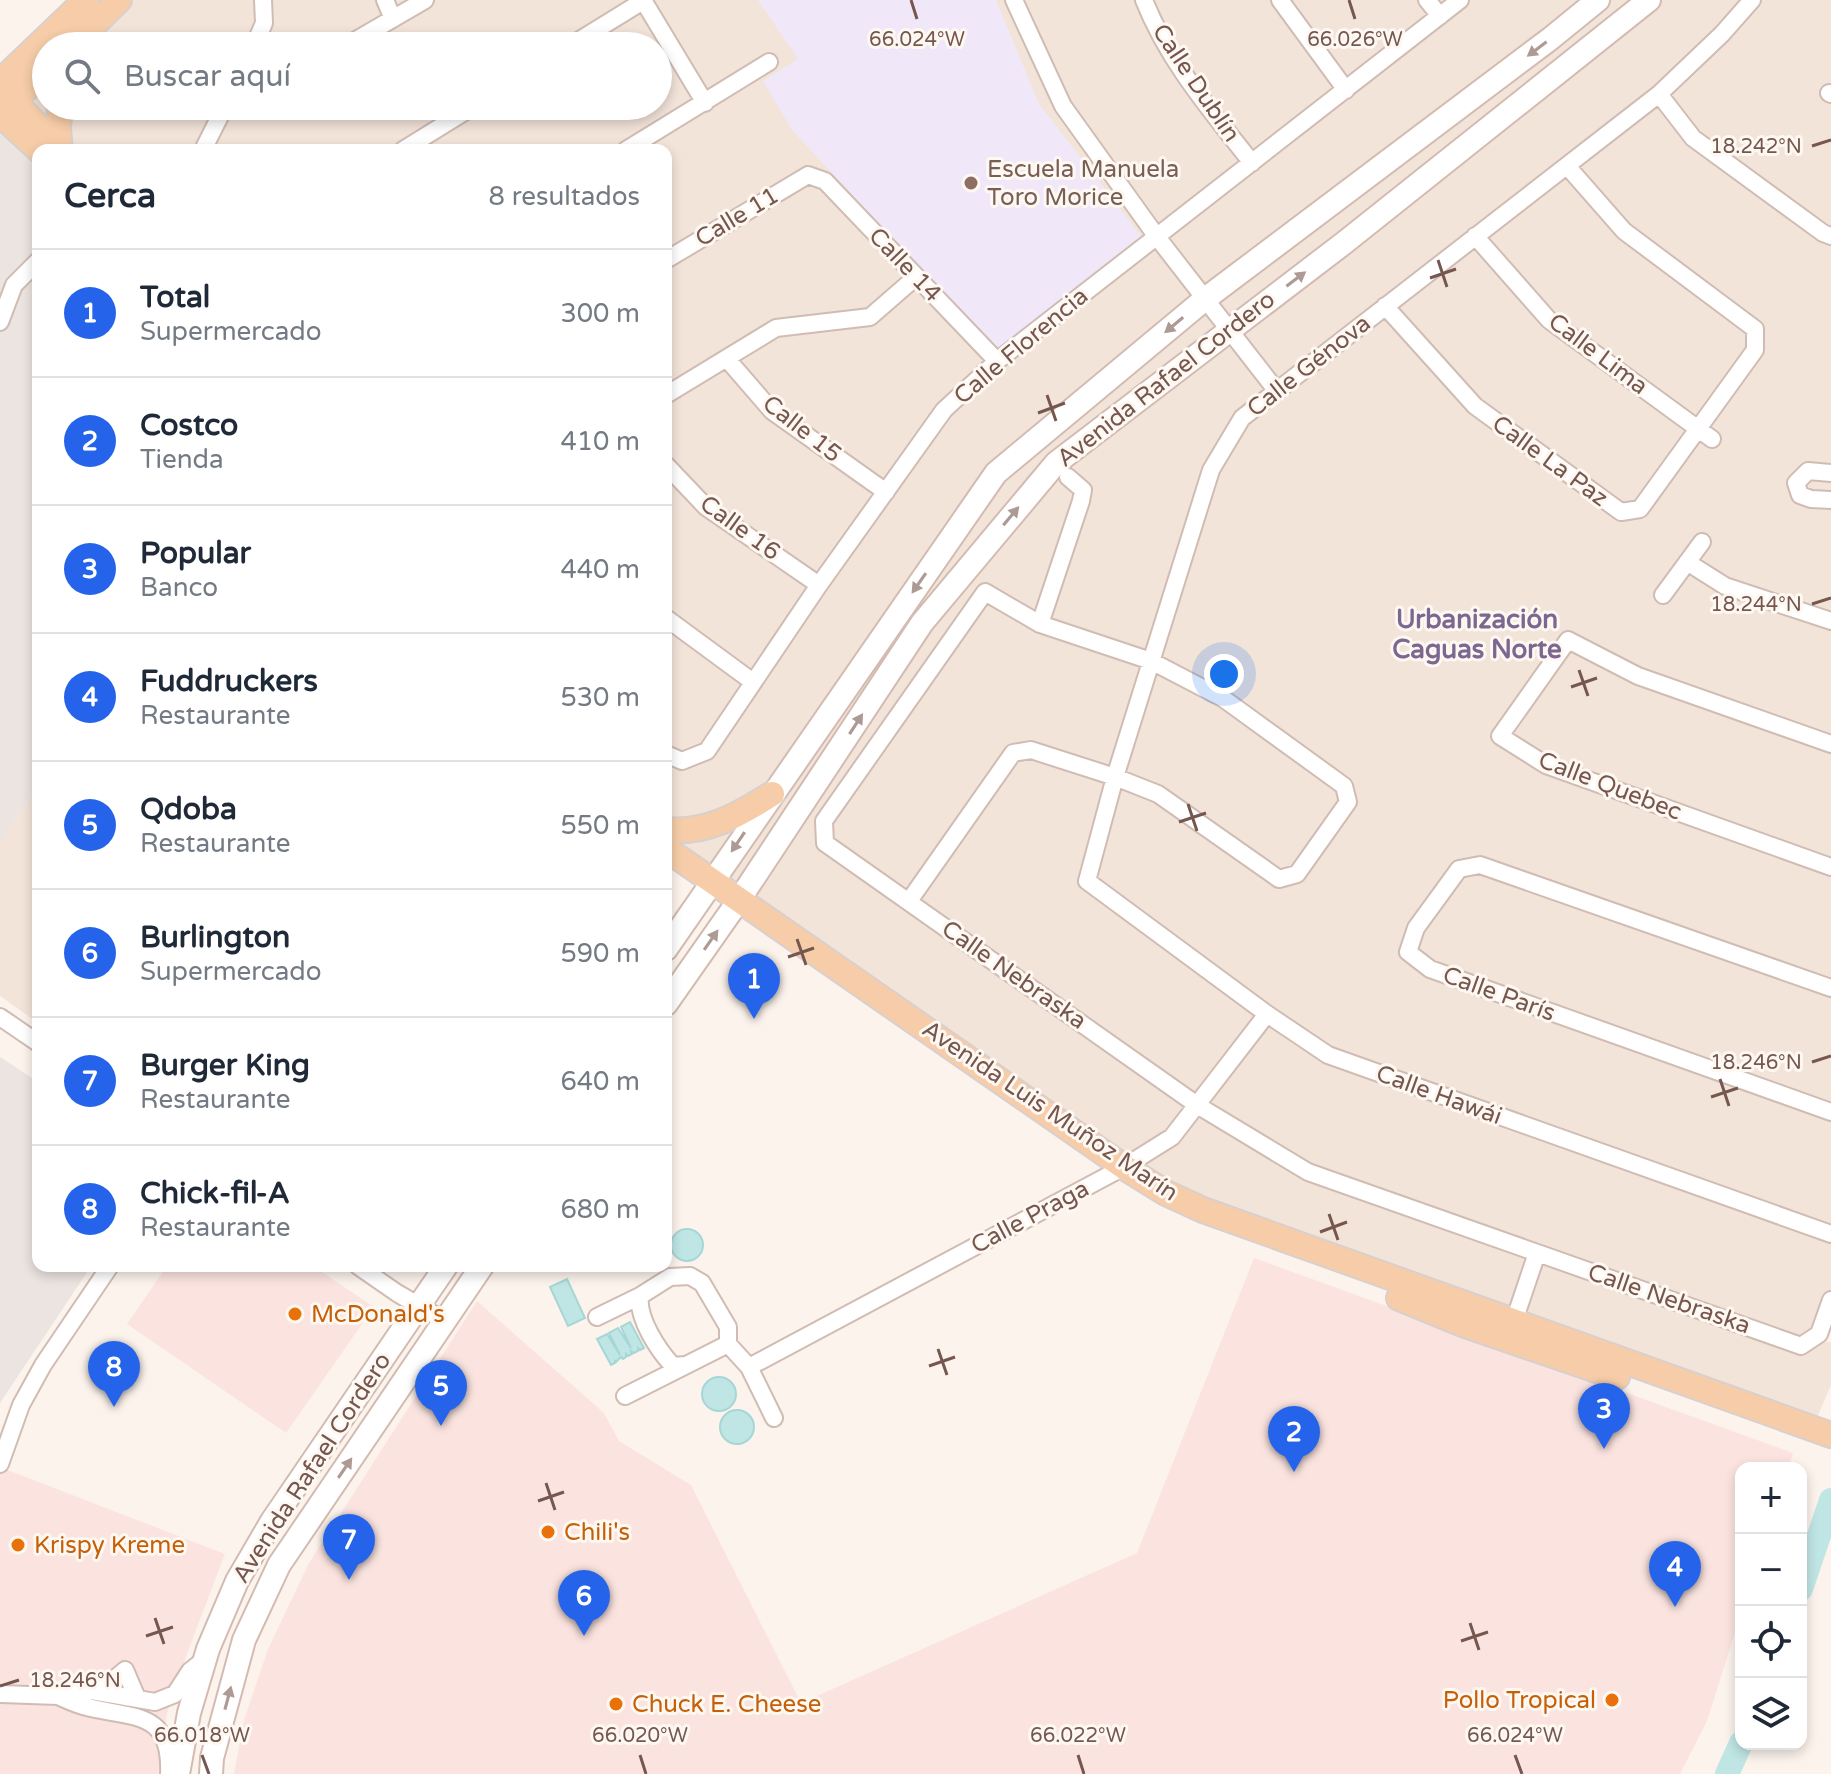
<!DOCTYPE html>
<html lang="es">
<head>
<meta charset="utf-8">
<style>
	:root { --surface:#fff; --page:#f6f6f7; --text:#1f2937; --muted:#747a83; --line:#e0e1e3; --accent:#2563eb }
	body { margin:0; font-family:"Varela Round",sans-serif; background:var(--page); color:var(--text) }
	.controls { position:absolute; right:24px; bottom:24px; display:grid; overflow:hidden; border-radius:16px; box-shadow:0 4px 12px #0003 }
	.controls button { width:72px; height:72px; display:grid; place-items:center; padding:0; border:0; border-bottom:2px solid var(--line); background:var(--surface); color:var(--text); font:40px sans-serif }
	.you { position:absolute; left:1224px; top:674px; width:28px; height:28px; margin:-20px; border:6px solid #fff; border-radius:50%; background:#1a73e8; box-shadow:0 0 0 12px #1a73e833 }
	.badge { display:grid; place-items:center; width:52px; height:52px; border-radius:50%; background:var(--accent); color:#fff; font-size:26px; font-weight:700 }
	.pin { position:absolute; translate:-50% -66px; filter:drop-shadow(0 2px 4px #0008) }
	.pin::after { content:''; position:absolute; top:42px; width:28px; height:24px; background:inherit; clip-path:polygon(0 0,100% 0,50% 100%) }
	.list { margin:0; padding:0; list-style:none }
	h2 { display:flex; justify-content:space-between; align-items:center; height:104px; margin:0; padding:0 32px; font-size:34px }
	h2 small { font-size:26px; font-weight:400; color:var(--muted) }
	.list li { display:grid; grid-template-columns:52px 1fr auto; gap:24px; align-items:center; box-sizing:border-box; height:128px; padding:0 32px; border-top:2px solid var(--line) }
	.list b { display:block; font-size:30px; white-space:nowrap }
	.list p { margin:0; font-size:26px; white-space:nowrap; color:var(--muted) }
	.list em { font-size:26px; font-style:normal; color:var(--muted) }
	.icon { flex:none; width:44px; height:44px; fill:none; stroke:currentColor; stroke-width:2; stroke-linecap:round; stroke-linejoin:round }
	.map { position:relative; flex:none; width:1831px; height:1774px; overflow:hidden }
	.search { position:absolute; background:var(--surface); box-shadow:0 4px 12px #0003; left:32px; top:32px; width:640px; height:88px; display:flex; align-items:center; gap:20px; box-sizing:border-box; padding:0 28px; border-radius:44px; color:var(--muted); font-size:30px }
	.panel { position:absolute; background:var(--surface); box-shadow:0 4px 12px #0003; left:32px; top:144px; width:640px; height:1128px; border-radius:16px }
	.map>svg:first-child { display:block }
	.residential { fill:#f3e4da }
	.commercial { fill:#fbe4e0 }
	.industrial { fill:#ece4e1 }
	.education { fill:#f0e8f9 }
	.water { fill:#c0e5e5; stroke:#a7d6d6; stroke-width:2 }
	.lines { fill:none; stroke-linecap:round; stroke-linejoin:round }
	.river { stroke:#c0e5e5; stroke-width:24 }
	.street-casing { stroke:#d0bcb3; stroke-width:20 }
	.secondary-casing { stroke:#d3bbb1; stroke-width:26 }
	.primary-casing { stroke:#d9d0ce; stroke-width:28 }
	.street { stroke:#fff; stroke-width:16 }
	.secondary { stroke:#fff; stroke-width:22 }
	.primary { stroke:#f6cda8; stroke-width:24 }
	.oneway { fill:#ad9a95 }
	.ticks { fill:none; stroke:#76574f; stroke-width:3 }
	.education-dot { fill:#8d6e63; stroke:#fef8f2; stroke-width:3 }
	.food-dot { fill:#e8710a; stroke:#fef8f2; stroke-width:3 }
	.labels { text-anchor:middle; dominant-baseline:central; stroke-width:6; stroke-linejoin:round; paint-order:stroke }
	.street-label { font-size:24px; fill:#76574f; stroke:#fef8f2 }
	.education-label { font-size:24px; fill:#785e54; stroke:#fef8f2; text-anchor:start }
	.food-label { font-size:24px; fill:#c56008; stroke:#fef8f2; text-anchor:start }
	.neighbourhood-label { font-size:26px; font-weight:bold; fill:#7c6791; stroke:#fef8f2 }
	.ticks-label { font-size:20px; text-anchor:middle; fill:#76574f; stroke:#fef8f2; stroke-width:6; stroke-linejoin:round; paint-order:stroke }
</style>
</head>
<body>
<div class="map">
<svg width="1831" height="1774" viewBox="0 0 1831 1774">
	<rect width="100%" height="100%" fill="#fcf3ec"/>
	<path class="residential" d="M105,0H1831V1299L1817,1341L1831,1342V1385L1810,1434L1176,1206L666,854V150H51L0,97L46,55V106H658V46H55Z
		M38,785V1023L0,996V842Z"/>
	<path class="commercial" d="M1254,1258L1793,1453L1788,1468H1741V1614L1707,1721L1680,1774H234L244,1720L268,1649L309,1563L477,1301L604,1413L619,1441L691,1485L801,1703L1137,1553Z
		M167,1266H313L374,1307L286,1433L127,1324Z
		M0,1467L225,1554L188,1651L167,1714L158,1774H0Z"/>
	<path class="industrial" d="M0,125L38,165V785L0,842Z
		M0,1057L38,1082V1266H91L0,1403Z"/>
	<path class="education" d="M758,0H996L1039,104L1141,236L997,350L792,130L763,81L798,59Z"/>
	<path class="water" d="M671 1245a16 16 0 1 1 32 0a16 16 0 1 1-32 0Z
		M567,1279L585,1318L568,1326L550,1287Z
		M630,1322L644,1348L640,1350L638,1348V1351L634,1353L631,1351L632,1354L628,1356L626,1354V1357L623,1359L621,1357L616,1362L615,1360V1363L611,1365L597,1339L607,1334L620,1355L609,1333L618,1328L631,1348L621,1327Z
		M702 1394a17 17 0 1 1 34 0a17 17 0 1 1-34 0Z
		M720 1427a17 17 0 1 1 34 0a17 17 0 1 1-34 0Z"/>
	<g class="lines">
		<path class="river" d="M1801,1589L1831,1500
			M1727,1774L1741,1743"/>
		<defs>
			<path id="street" d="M385,0L393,19
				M643,0L705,103
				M1014,0L1063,106L1157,237L1276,390
				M1144,0C1168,61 1212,112 1252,163
				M1280,0L1346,90
				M1427,0L1440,16
				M1752,0L1722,34L1659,94L1242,418L1211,470L1115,777L1087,881L1267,1014L1328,1055L1831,1234
				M254,46L264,23L263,0
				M346,46L425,0
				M570,46L643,1
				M1829,93L1831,94
				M1659,94L1693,138L1823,233L1831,236
				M203,150L225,106
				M403,150L474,106
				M626,150L769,62
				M1475,236L1549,320L1712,439
				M666,260L808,175L825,181L997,361
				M1385,306L1475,406L1621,512L1640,509L1755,350V329L1624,231L1567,166
				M0,322L14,285L38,261
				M727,359L772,411L886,492
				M666,395L776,328L870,317L916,277
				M666,465L706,507L819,585
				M1831,473L1808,471L1796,483L1800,495L1811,499L1831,500
				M1687,562L1725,586L1831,621
				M1663,595L1702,542
				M666,618L753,682
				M1040,624L1081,501L1083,490L1068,477
				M1831,744L1638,676L1568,640L1500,736L1546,765L1831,867
				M666,754L682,761L707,751L819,585L944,410L997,361L1460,0
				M909,901L1013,753L1031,750L1115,777L1158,794L1279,879L1297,874L1348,802L1344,786L1224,699L1151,661L1040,624L985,592L824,821L825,843L1197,1105L1308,1172L1801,1346L1819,1334L1831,1300
				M1831,988L1480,865L1459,869L1416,928L1408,952L1430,969L1831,1112
				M0,1017L38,1043
				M358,1266L397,1293L445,1321
				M640,1296C637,1318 658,1350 673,1366L685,1365
				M597,1317L640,1296L670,1277L690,1276L702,1283L728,1327V1344L749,1367L774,1418
				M1511,1330L1537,1253
				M749,1367L1124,1167L1172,1137L1267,1014
				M625,1396L728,1344
				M0,1464L21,1405L43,1365L110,1266
				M92,1691L111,1682L125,1670L137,1698
				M0,1694L58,1696L92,1691L155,1702L175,1694L190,1671L205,1659
				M60,1697C67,1700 75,1704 83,1706C130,1719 172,1708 169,1774"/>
			<path id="secondary" d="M666,949L996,473L1205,299L1550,39L1598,0
				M666,1004L739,900L922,623L1056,463L1344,243L1649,0
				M178,1774L189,1713L208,1649L237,1581L272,1521L446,1266
				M211,1774L212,1758L244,1640L279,1565L482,1266"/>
			<path id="primary" d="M72,46L119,0
				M0,82L86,0
				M4,90L60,150
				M60,106L58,128L60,150
				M39,150L0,114L46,70
				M666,830C706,834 739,815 772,794
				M666,849L1124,1167L1166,1193L1203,1210L1831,1435
				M1399,1298L1465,1325L1617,1377"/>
		</defs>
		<use href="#street" class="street-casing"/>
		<use href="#secondary" class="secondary-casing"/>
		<use href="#primary" class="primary-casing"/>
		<use href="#street" class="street"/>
		<use href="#secondary" class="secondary"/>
		<use href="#primary" class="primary"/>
	</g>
	<defs><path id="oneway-solid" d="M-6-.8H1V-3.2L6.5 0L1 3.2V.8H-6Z" transform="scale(2)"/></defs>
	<g class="oneway">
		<use href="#oneway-solid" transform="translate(1537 49) rotate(143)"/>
		<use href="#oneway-solid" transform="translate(1296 279) rotate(-37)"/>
		<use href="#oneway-solid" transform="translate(1174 325) rotate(140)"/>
		<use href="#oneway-solid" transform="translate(1011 516) rotate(-50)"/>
		<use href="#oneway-solid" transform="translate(919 583) rotate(125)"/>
		<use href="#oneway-solid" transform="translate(856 724) rotate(-57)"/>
		<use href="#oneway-solid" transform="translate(738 842) rotate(124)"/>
		<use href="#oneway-solid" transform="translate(711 940) rotate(-55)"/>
		<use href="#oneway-solid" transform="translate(345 1468) rotate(-56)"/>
		<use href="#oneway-solid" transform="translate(228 1698) rotate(-75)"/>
	</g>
	<path class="ticks" d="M911,0L917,19M1349,0L1355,19M1812,146L1831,140M1438,260L1447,287M1430,278L1456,269M1047,395L1056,421M1038,413L1065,403M1812,604L1831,598M1579,670L1588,696M1571,687L1597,678M1188,804L1197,831M1179,822L1206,813M797,939L806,965M788,957L814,948M1812,1062L1831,1056M1720,1079L1729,1106M1711,1097L1738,1088M1329,1214L1338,1240M1320,1232L1347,1222M938,1349L947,1375M929,1366L955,1357M546,1483L555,1510M538,1501L564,1492M155,1618L164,1644M1470,1623L1479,1650M146,1636L173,1627M1461,1641L1488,1632M0,1686L19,1680M202,1755L209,1774M640,1755L646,1774M1078,1755L1084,1774M1515,1755L1522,1774"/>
	<circle class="education-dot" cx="971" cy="183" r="8"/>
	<g class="food-dot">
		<circle cx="295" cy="1314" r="8"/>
		<circle cx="548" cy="1532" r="8"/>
		<circle cx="18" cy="1545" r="8"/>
		<circle cx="1612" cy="1700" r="8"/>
		<circle cx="616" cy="1704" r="8"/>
	</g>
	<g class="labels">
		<g class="street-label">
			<text transform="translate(1196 83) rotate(56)">Calle Dublín</text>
			<text transform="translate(737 217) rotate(-31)">Calle 11</text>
			<text transform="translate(905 265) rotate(46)">Calle 14</text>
			<text transform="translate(1021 346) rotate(-40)">Calle Florencia</text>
			<text transform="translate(1598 354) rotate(37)">Calle Lima</text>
			<text transform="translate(1309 366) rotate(-38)">Calle Génova</text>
			<text transform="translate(1166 379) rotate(-38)">Avenida Rafael Cordero</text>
			<text transform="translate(802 429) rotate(38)">Calle 15</text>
			<text transform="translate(1550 461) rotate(36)">Calle La Paz</text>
			<text transform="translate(740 528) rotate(36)">Calle 16</text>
			<text transform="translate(1610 786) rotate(21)">Calle Quebec</text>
			<text transform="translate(1014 975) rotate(35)">Calle Nebraska</text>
			<text transform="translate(1499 994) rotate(20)">Calle París</text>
			<text transform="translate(1439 1095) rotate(20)">Calle Hawái</text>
			<text transform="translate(1050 1111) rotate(34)">Avenida Luis Muñoz Marín</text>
			<text transform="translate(1030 1217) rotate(-28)">Calle Praga</text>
			<text transform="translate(1669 1299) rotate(19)">Calle Nebraska</text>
			<text transform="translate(312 1468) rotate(-57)">Avenida Rafael Cordero</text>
		</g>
		<g class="education-label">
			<text x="987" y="169">Escuela Manuela<tspan x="987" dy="28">Toro Morice</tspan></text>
		</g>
		<g class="food-label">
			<text x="311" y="1314">McDonald's</text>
			<text x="564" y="1532">Chili's</text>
			<text x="34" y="1545">Krispy Kreme</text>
			<text x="1596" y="1700" text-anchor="end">Pollo Tropical</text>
			<text x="632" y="1704">Chuck E. Cheese</text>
		</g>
		<g class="neighbourhood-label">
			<text x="1477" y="619">Urbanización<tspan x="1477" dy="30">Caguas Norte</tspan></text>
		</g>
	</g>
	<g class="ticks-label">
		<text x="917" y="46">66.024°W</text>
		<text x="1355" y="46">66.026°W</text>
		<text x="1756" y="153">18.242°N</text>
		<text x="1756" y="611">18.244°N</text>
		<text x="1756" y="1069">18.246°N</text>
		<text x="75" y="1687">18.246°N</text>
		<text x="202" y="1742">66.018°W</text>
		<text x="640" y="1742">66.020°W</text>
		<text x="1078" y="1742">66.022°W</text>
		<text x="1515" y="1742">66.024°W</text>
	</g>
</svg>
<div class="controls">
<button>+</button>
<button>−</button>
<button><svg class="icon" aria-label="locate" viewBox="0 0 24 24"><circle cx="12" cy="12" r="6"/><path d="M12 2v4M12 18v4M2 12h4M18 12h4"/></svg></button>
<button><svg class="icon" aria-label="layers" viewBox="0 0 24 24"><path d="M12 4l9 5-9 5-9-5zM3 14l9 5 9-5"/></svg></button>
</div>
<div class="you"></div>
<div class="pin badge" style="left:754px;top:1019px">1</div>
<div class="pin badge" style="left:1294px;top:1472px">2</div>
<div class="pin badge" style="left:1604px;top:1449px">3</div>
<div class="pin badge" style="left:1675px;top:1607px">4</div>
<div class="pin badge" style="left:441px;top:1426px">5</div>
<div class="pin badge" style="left:584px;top:1636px">6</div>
<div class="pin badge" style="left:349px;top:1580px">7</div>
<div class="pin badge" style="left:114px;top:1407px">8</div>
<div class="search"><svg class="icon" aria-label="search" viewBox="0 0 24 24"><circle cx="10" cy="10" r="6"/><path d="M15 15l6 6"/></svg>Buscar aquí</div>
<section class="panel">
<h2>Cerca<small>8 resultados</small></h2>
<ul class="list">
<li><span class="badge">1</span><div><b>Total</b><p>Supermercado</p></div><em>300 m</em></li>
<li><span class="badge">2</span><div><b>Costco</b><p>Tienda</p></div><em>410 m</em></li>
<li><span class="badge">3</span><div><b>Popular</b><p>Banco</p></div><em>440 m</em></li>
<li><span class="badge">4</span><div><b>Fuddruckers</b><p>Restaurante</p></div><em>530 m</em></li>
<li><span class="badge">5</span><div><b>Qdoba</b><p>Restaurante</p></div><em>550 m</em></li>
<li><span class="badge">6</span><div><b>Burlington</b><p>Supermercado</p></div><em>590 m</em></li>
<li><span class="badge">7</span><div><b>Burger King</b><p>Restaurante</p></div><em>640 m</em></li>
<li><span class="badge">8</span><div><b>Chick-fil-A</b><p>Restaurante</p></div><em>680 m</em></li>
</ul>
</section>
</div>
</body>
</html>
